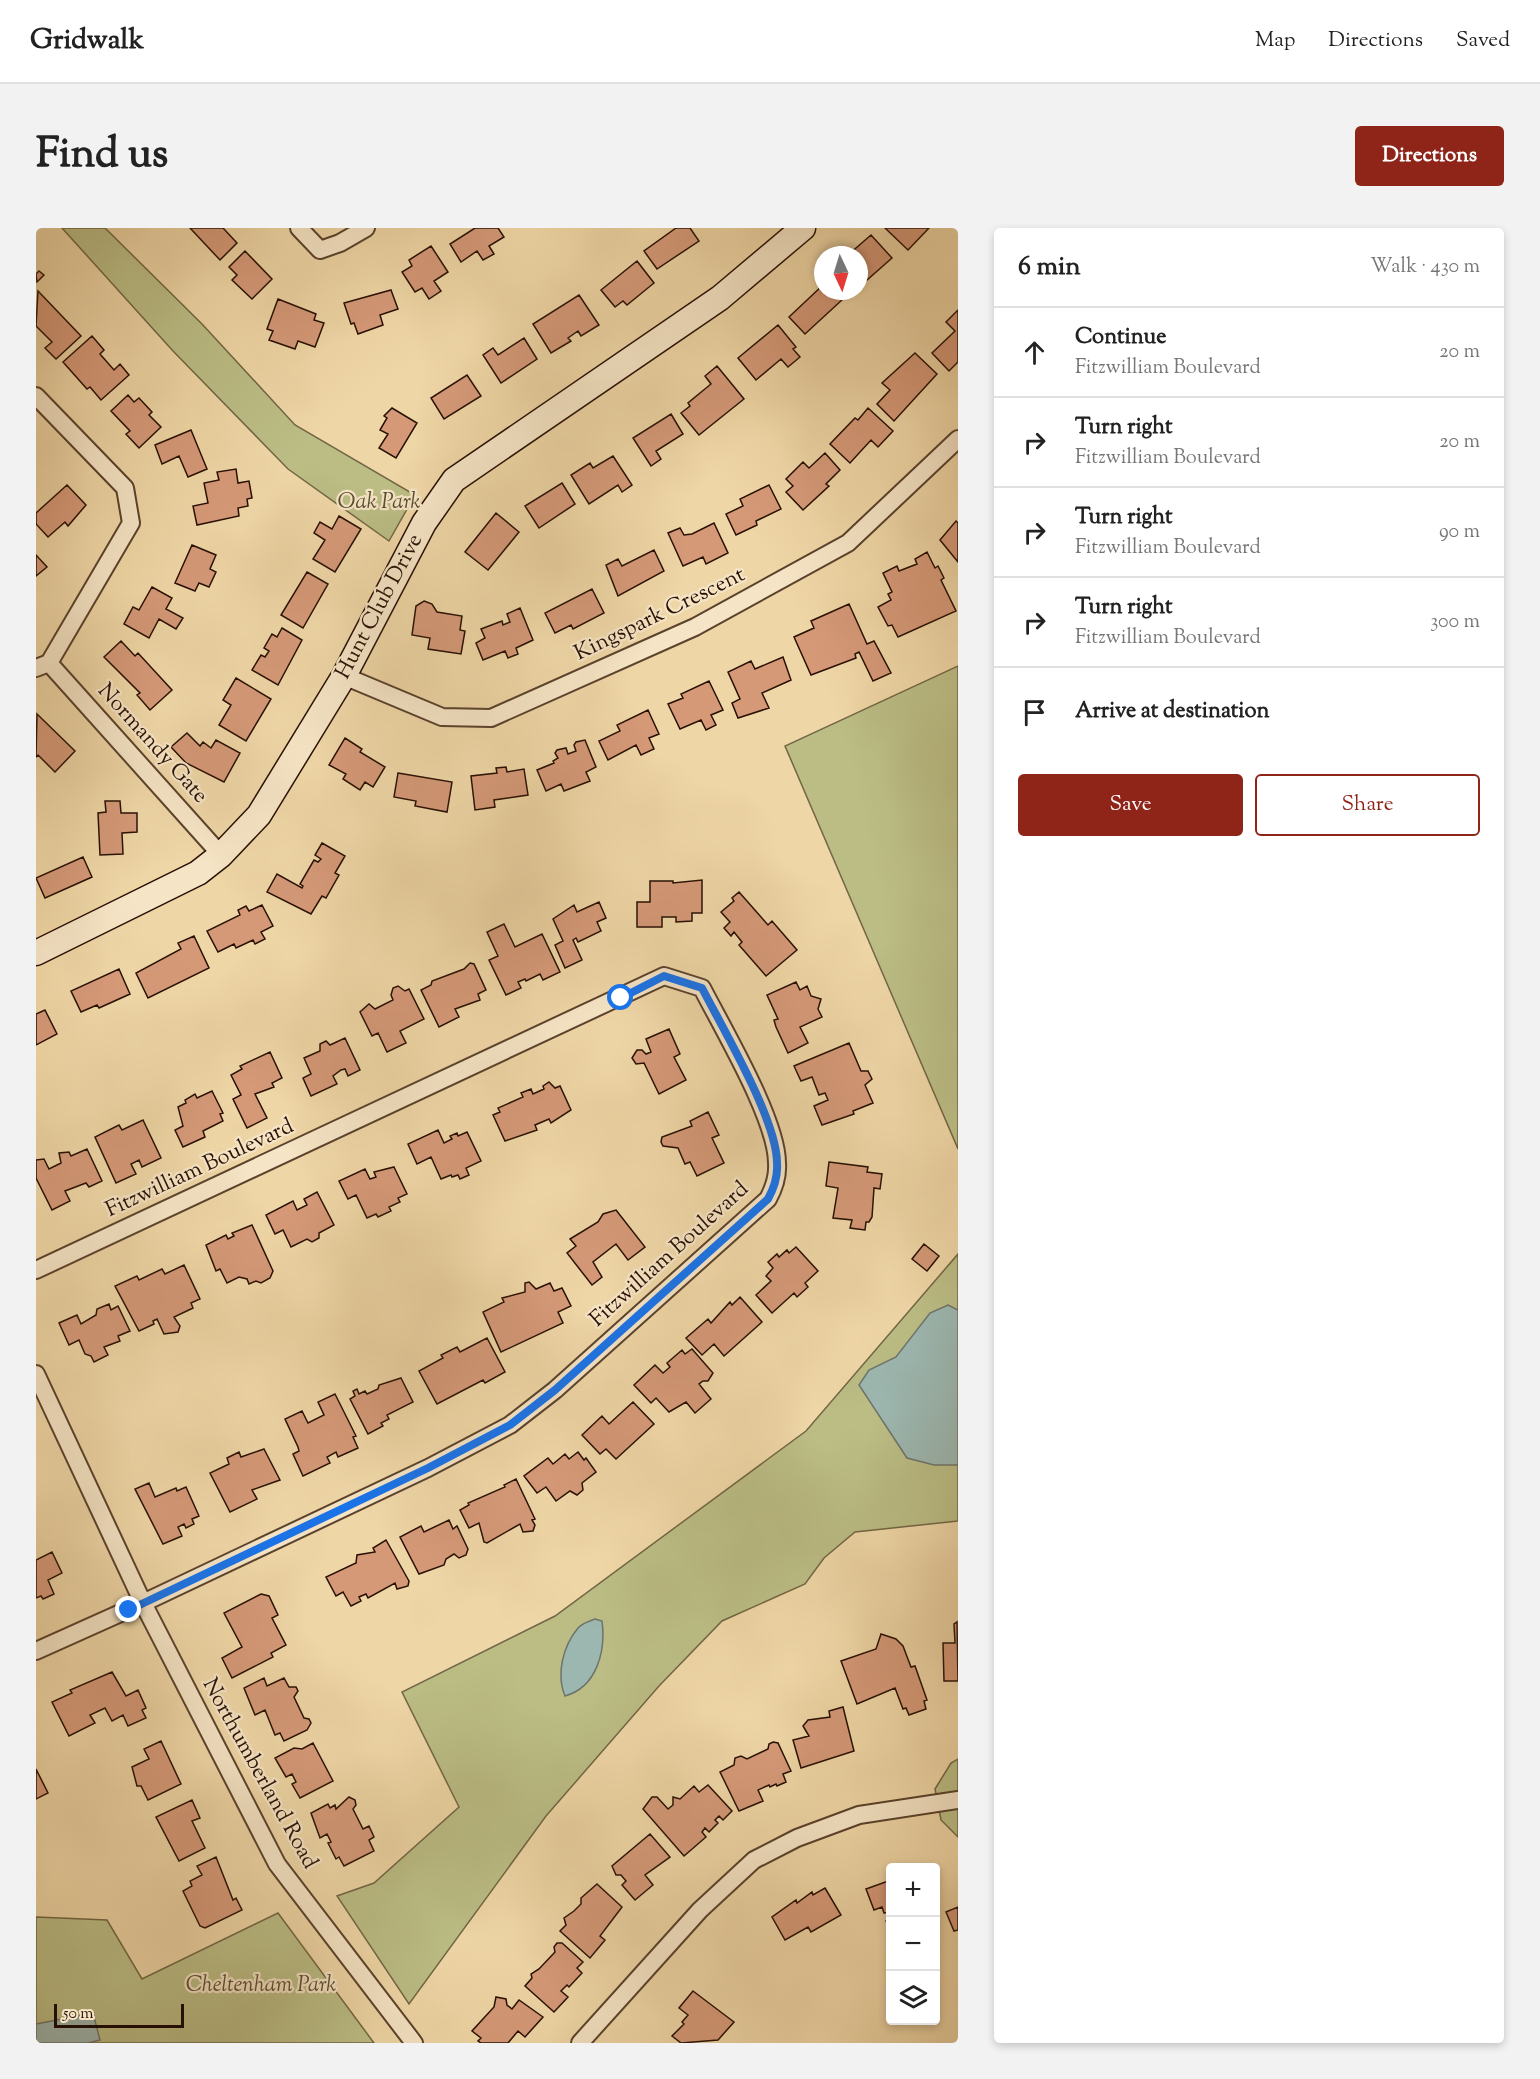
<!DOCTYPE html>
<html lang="en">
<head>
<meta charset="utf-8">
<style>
	:root { --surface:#fff; --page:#f2f2f2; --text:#222; --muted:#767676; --line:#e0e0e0; --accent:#8f2418 }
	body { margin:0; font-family:"Sorts Mill Goudy",serif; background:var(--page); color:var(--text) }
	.controls { position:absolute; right:18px; bottom:18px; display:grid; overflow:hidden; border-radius:6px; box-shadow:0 3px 9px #0003 }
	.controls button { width:54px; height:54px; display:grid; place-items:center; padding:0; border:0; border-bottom:2px solid var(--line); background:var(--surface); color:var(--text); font:30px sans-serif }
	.compass { position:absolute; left:778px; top:18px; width:54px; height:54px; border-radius:50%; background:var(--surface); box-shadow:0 3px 9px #0003; rotate:176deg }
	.scale { position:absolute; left:18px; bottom:15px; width:130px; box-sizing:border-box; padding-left:6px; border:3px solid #281004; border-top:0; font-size:16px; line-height:21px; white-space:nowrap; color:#281004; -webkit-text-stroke:4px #f5e4c5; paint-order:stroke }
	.stop { position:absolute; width:18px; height:18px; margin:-14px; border:4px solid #1a73e8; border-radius:50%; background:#fff }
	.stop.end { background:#1a73e8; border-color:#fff; box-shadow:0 2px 6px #0008 }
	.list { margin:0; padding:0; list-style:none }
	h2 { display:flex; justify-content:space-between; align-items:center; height:78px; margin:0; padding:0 24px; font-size:26px }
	h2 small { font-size:20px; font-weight:400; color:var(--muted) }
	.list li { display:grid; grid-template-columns:39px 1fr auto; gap:18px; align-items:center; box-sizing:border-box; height:90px; padding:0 24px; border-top:2px solid var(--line) }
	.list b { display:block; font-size:22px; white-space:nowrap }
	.list p { margin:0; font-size:20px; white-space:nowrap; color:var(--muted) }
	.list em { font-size:20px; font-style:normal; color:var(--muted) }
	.actions { display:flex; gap:12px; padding:18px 24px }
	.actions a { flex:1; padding:14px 0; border:2px solid var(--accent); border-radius:6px; text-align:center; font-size:21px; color:var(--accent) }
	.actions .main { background:var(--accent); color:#fff }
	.icon { flex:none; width:33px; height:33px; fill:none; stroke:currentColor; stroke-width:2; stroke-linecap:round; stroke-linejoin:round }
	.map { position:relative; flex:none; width:922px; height:1815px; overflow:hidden; border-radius:6px }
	header { display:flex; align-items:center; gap:36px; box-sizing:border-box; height:84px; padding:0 30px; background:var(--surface); border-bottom:2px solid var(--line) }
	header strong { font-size:28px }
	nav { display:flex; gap:33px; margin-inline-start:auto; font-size:21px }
	.intro { display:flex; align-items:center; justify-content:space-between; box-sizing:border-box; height:144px; padding:0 36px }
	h1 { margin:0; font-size:42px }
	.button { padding:15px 27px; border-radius:6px; background:var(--accent); color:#fff; font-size:21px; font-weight:700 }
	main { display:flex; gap:36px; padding:0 36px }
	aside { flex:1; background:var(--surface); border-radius:6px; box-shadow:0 3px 9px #0003 }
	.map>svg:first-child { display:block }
	.green { fill:#bbbd85; stroke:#726644; stroke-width:1.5 }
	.water { fill:#9cb7b0; stroke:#6e746b; stroke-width:1.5 }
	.building { fill:#d59978; stroke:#281004; stroke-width:1.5 }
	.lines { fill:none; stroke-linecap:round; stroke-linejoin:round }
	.street-casing { stroke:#5a422c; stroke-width:20 }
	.secondary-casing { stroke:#281004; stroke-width:27 }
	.street { stroke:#f5e4c5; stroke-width:16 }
	.secondary { stroke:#f5e4c5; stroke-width:24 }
	.route { stroke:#1a73e8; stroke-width:8 }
	.labels { text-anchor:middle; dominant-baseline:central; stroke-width:4.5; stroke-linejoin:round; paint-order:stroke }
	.park-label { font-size:22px; font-style:italic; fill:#5b4d31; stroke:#f5e4c5 }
	.street-label { font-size:22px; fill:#281004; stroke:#f5e4c5 }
</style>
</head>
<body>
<header>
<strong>Gridwalk</strong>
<nav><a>Map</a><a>Directions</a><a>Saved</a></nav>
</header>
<div class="intro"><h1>Find us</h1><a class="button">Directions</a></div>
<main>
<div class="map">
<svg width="922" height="1815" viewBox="0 0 922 1815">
	<rect width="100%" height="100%" fill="#efd6a6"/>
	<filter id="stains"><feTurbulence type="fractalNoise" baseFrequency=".00333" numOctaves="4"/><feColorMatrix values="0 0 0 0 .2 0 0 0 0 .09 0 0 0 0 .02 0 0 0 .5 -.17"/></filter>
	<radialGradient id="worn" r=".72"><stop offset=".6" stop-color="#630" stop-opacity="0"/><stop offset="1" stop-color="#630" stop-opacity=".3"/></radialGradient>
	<path class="green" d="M26,0H69L166,96L259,197L379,267L353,313L252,241L137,123Z
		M922,438V921L749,518Z
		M922,1026V1293L819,1304L788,1330L769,1356L686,1393L623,1458L510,1588L373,1776L301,1668L338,1655L423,1579L366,1464L519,1388L770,1203Z
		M922,1531V1609L905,1592L899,1561L915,1535Z
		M242,1685L338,1815H0V1689L71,1692L106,1751Z"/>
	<path class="water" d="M912,1077L922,1082V1237H898L871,1230L823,1157L833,1142L860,1129L894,1085Z
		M559,1391L566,1393C570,1423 561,1459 529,1468C520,1446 527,1418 542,1400C546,1395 554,1393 559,1391Z
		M57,1785L64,1812L52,1815H0V1796Z"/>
	<path class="building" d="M154,0H187L201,15L184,32Z
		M439,0H462L468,9L453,18L458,26L447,32L441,23L425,34L414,16Z
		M640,0H654L663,13L621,41L608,23Z
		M849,0H893L872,22Z
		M835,7L856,30L823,59V27H812Z
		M395,18L412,44L398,53L405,63L393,71L386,60L379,64L366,44L376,38L373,32Z
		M209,23L236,51L216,71L196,52L201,47L193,39Z
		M601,33L618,55L591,77L587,73L579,79L565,62Z
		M3,43L8,47L1,54L0,46Z
		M787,57V63H800L807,71L769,106L753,89Z
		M355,62L362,81L344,87L347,97L322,106L318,95L315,96L308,75Z
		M2,63L45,108L20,131L9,120L16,114L0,98Z
		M543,67L563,97L545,108L542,103L532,110L535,113L515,125L497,96Z
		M242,71L280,86L278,92L288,95L279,119L262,113L259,121L233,112L237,103L231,101Z
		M922,82V134L913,143L896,125L919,103L910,94Z
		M742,97L760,119L757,121L764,129L752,139L745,131L720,152L702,130Z
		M56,108L68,122L64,126L78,142L84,136L93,147L65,172L54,159L51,161L27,134Z
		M488,110L501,131L465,155L447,127L457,120L462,127Z
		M879,125L901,146L858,193L841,176L854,162L846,155Z
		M681,138L708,171L663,207L645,185L654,178L652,175L675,156L669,148Z
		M431,147L445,168L408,191L395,170Z
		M92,167L98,174L103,170L116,184L113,187L125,199L103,220L90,206L94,203L75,183Z
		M356,180L381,195L360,230L343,220L352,206L344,202L351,190L348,188Z
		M832,180L857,203L842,219L835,212L814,235L794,216L819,190L822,192Z
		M635,186L647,206L620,223L625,231L615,238L597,210Z
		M155,202L171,241L152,249L143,228L126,236L119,217Z
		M789,225L804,242L790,256L793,258L767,282L750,264L757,258L750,251L767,234L773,240Z
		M577,228L596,257L586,264L582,257L553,276L535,247L554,235L557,240Z
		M200,241L202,255L213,253L216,270L211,271L212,278L202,280L203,288L161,297L157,278L172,275L168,255L183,252L181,244Z
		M526,255L539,276L503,300L489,278Z
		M31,257L50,277L32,298L29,294L12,309L0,296V285Z
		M733,257L745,281L720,293L721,297L700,307L690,286L707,278L704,271Z
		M460,285L483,304L452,342L429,324Z
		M303,288L325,301L299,344L277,331L289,312L278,305L284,294L296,301Z
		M920,293L922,295V334L904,312Z
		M678,295L692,325L670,336L667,329L647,338L632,305L644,300L648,307L656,306Z
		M156,317L180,327L174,341L180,344L173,359L163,355L159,363L139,355Z
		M618,322L628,343L582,368L570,337L582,331L586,338Z
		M891,324L899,340L902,338L908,350L905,352L920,383L862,409L856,397L852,398L842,379L855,372L852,366L856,364L847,345L861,338L863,343L881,336L879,331Z
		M0,327L11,339L0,348Z
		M271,344L292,356L267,400L245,387Z
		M116,359L136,370L130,381L147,390L140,401L123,391L113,410L88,396L97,379L103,382Z
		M556,361L568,385L537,401L535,397L519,405L509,385Z
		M388,373L396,376L401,384L426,388L424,402L429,403L425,426L392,421L394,410L376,407L380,378Z
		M813,376L831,416L838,413L855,445L837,453L823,424L819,426L820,430L775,447L758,409L778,400L775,393Z
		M484,380L497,412L480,420L482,426L472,430L469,423L447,432L440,415L449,410L445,401L466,393L467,397L474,394L471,386Z
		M246,400L266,412L242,457L216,442L225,427L229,429L233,423L228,420L236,406L241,409Z
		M85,413L99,428L102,425L136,462L114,482L101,467L104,465L68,429Z
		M747,429L755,452L726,465L733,480L702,490L696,475L704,471L692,444L715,433L719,441Z
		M200,450L235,471L210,513L183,497L195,477L187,472Z
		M673,453L687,482L675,487L680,497L670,502L665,492L644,501L632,476L647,470L645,466Z
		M612,482L623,506L613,510L618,521L605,527L600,517L572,532L563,513L584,503L581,497Z
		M1,486L39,523L19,544L2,527L0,529Z
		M151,505L164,518L167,514L175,520L180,512L204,525L188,554L150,535L135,519Z
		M309,510L326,521L324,524L349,539L337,559L329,554L324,562L307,551L310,546L293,537Z
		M549,512L560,539L550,544L554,553L528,563L525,556L510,563L501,542L518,535L517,533L522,530L519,525L521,522L530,520L532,526L540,523L538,517L540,514Z
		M470,539L471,544L488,541L492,567L458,572L459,579L439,582L435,548L461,545L460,540Z
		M362,545L416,554L411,584L379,578L380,573L358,569Z
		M69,573H84L85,585H101V604L86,605L87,626L64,627L62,585L70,584Z
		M286,615L309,628L299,645L303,647L290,670L286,668L275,686L231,664L241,646L266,660L267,658L264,656L278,632L282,634L285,631L279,627Z
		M47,629L56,649L9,670L0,650Z
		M666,652V685H656V693L640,694V689H626V699H601V674H614V653H637V655Z
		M703,664L732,697L736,693L761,722L730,748L703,717L706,714L698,704L695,708L688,700L694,694L685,684L698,673L696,670Z
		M563,674L570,690L561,694L565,703L542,714L540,710L537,712L546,732L529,740L519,717L527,713L517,691L538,677L541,684Z
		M226,677L237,698L225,704L229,711L219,716L217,712L200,720L198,716L182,724L171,703L204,687L202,682L210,678L213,683Z
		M468,696L479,719L506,706L524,744L507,752L504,746L490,753L489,751L482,754L485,760L470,767L453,732L462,728L451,704Z
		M158,708L173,740L112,770L100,745L145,721L142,715Z
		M434,735L438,736L450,762L442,766L444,772L419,781L423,789L403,799L385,762L395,757L396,753L428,741Z
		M83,741L94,766L63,780L61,777L45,784L35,763Z
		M760,754L764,762L771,758L775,768L785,771L782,781L786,789L764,799L772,815L752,825L740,799L738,792L742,791L731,767Z
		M362,758L369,763L373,761L388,791L364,803L370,815L351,824L342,805L336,808L324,784L333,776L339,781L357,772L355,767L357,760Z
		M9,782L21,806L0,817V786Z
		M633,801L644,826L638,829L650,852L623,866L608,835L600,836L596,830L601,822H606L610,826L615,824L610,811Z
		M309,810L324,842L312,848L309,841L305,842L297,848L301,856L275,868L267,850L275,846L268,830L284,823V816L290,813L294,817Z
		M813,815L825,843H832L836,851L829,857L837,875L817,883L818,886L786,897L778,878L792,872L789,865L783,867L776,849L765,853L758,838Z
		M234,824L246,850L236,855L238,859L219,866L231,890L211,900L197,871L205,867L195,847L206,841L204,838Z
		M513,854L519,860L524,858L535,882L515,895L513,891L499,897L501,902L469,913L457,887L464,884L462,880L487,869L485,865L495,861L497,866L508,861L507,858Z
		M176,863L187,885L184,886L187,893L167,903L169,909L147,919L139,902L147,898L142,879L150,875L149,872L159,866L161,870Z
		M672,884L683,907L676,910L688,935L661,948L654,934L649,936L642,920L627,918L625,914L626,909L656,898L654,893Z
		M107,892L125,930L106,939L103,932L95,936L100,946L80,955L59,909L83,897L86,902Z
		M402,902L408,915L416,911L414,908L421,905L422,908L431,904L445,933L430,940L433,947L424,951L422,947L416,949L415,947L405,951L395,929L381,936L372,916Z
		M51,921L66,953L53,959L50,955L29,963L34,973L16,982L0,950V932L8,931L13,941L25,935L23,925L33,924L35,928Z
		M793,934L832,939L831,944L846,946L844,961L838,960L836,989L833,994H830L829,1002L814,1000L816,992L797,990L802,960L790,958Z
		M358,939L371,966L362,970L364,974L353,979L355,983L342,989L340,986L331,990L320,967L312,971L303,953L329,941L334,951L340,949L338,944Z
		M281,964L298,997L283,1005V1010L276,1014L271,1011L255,1019L247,1002L239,1006L230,987L257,973L261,982L271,977L268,971Z
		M580,982L609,1019L592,1032L580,1016L557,1034L566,1049L556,1057L531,1025L540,1018L534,1011L562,994L567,986Z
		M216,997L237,1043L234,1050L225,1055L220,1053L213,1056L211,1051L203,1049L191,1055L184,1041L180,1043L170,1017L190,1007L192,1011L198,1008L196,1005Z
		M888,1016L903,1028L891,1043L876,1031Z
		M760,1019L782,1043L769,1055L772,1059L761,1069L758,1065L736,1085L720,1067L735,1053L730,1048L737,1040L732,1034L741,1026L743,1029L751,1022L753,1025Z
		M148,1037L164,1071L155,1075L157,1080L138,1089L144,1098L142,1104L128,1106L121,1091L117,1093L118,1096L103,1103L79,1058L101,1048L103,1052L126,1041L129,1046Z
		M493,1054L500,1061L514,1055L518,1063L526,1060L535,1078L522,1084L527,1095L465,1124L447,1084L468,1074L466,1070L489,1064V1055Z
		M704,1069L726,1094L688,1128L678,1116L666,1127L650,1110L672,1091L675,1095L694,1074L696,1077Z
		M73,1076L75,1082L82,1078L94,1103L82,1108L84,1113L68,1119L72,1127L58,1134L55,1128L49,1126L43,1112L33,1117L23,1095L41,1087L45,1096L60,1087L61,1081Z
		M451,1110L469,1144L449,1155L447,1152L401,1176L383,1143L407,1130L405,1127L421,1119L424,1124Z
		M656,1121L677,1145L672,1153H667L663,1156L675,1171L659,1185L650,1174L633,1184L620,1170L615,1175L598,1157L619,1137L627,1145L634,1139L631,1135L646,1122L649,1126Z
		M365,1150L377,1174L351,1187L353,1191L345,1195L347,1198L332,1206L314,1171L319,1168L317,1163L321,1161L323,1166L329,1163L331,1166L342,1161L343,1157Z
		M299,1166L320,1208L317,1209L322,1220L302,1229L300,1224L291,1229L294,1235L267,1248L257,1226L263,1223L262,1219L249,1191L266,1183L272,1195L288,1187L282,1174Z
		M597,1174L618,1196L580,1231L570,1221L564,1226L546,1207L566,1188L573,1196Z
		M228,1221L244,1252L216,1262L221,1271L194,1284L174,1245L193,1236L191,1230L203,1224L205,1229Z
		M542,1224L548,1232L550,1230L560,1244L546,1255L547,1262L541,1267L534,1263L520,1273L510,1259L501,1265L488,1248L512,1230L517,1236L529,1226L533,1231Z
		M480,1251L499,1291L496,1292L499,1297L497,1303L487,1304L484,1296L451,1315L448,1314L443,1295L433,1300L424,1282L433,1277L432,1275L469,1259L468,1257Z
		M113,1255L119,1269L140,1260L141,1263L150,1259L163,1288L156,1291L158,1296L150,1300L148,1296L142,1299L146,1308L127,1316L99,1261Z
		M413,1292L417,1301L421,1298L432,1321L430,1327L423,1330L418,1326L410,1331L408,1337L383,1346L364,1309L385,1298L388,1304Z
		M350,1312L373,1353L372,1358L361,1361L359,1355L332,1370L330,1366L323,1369L325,1373L315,1378L307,1364L300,1368L290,1349L320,1335L321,1327L339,1324L337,1320Z
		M16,1324L26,1345L12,1352L18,1366L7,1371L5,1368L0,1370V1332Z
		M225,1366L233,1368L242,1387L236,1390L250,1417L235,1425L237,1429L196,1450L186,1430L206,1419L188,1385Z
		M921,1394L922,1453H908L907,1415H919L918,1396Z
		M845,1406L860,1411L867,1418L875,1439L879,1438L891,1472L888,1473L890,1481L873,1487L870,1480L867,1481L859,1460L821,1476L805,1433L840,1421Z
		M76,1444L90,1468L102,1462L110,1480L106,1482L110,1490L92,1498L87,1487L76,1493L69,1480L54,1487L59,1495L33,1508L16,1474L36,1465L34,1462Z
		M228,1450L231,1458L248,1450L253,1459H260L262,1463L258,1469L268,1490L273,1491L275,1495L271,1502L248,1513L244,1505L239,1507L229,1482L219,1487L208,1460Z
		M807,1479L818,1523L765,1540L757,1512L773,1508L767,1498L772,1492L794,1489L793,1483Z
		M125,1513L145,1556L112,1572L105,1558H101L96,1539L113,1531L108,1521Z
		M737,1514L742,1515L755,1543L747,1546L750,1554L741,1558L740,1556L734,1559L733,1557L722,1562L727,1573L703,1583L684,1544L698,1537L699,1530L705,1528L711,1531L732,1521L733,1516Z
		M277,1515L297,1553L264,1570L256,1556L260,1554L256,1546L250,1549L239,1530L258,1520L266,1521Z
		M0,1541L12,1565L0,1571Z
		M672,1557L696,1583L687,1592L683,1588L679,1592L682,1595L673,1604L669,1600L666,1604L670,1609L648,1628L607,1581L616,1569H621L632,1581L637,1577V1569L644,1571L658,1558L663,1564Z
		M313,1569L319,1572L320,1577L317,1581L327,1601L333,1598L338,1609L333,1612L338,1623L308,1638L303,1629L300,1631L292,1615L295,1614L291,1606L284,1610L275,1585L292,1576L294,1580L299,1577L300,1581Z
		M156,1572L164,1590L156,1593L169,1620L143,1633L120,1589Z
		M614,1606L634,1629L609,1647L617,1657L599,1672L586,1657L590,1653L585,1647H580L576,1638Z
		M180,1629L197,1672L200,1670L206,1682L169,1700L164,1698L147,1663L156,1658L154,1653L166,1647L161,1638Z
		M855,1652V1684L848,1685L846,1679L838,1682L830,1661Z
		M561,1656L586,1679L564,1708L569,1712L554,1730L524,1703L530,1697L528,1690L538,1683L545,1676V1670Z
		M789,1660L805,1687L775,1704L772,1699L749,1712L736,1689L760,1672L761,1675L776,1664L777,1667Z
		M922,1679V1702L918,1703L910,1684Z
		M855,1687V1699L850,1693Z
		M521,1715H526L547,1734L541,1740L546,1745L533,1759L531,1757L525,1763L532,1769L518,1784L489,1758L496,1750L495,1746L503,1741L519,1724L518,1719Z
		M657,1763L698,1794L682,1812L645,1815L636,1808L648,1796L646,1794L652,1787L643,1780Z
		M460,1769L470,1771L471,1777L476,1781L483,1772L507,1789L489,1809L482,1803L472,1815H445L442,1813L445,1810L436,1803L458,1779Z"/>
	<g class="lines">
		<defs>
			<path id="street" d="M263,0L284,22L304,15L330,0
				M0,168L89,260L95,295L13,435L0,440
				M13,435L185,627
				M308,448L406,489L455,490L659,399L812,315L922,211
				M0,1042L628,748L666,760C687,801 741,892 741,935C742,948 738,960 732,971L519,1162L474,1197L392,1240L107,1375L0,1423
				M0,1146L107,1375L241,1636L378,1815
				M544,1815L664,1682L718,1632L761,1610L823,1587L922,1572"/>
			<path id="secondary" d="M0,725L162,645L185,627L223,587L308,448L388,295L418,252L684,70L767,0"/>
		</defs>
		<use href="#street" class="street-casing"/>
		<use href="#secondary" class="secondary-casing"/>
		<use href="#street" class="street"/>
		<use href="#secondary" class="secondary"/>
	</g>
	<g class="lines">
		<path class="route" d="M93,1382L392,1240L474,1197L519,1162L732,971C738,960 742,948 741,935C741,892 687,801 666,760L628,748L585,770"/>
	</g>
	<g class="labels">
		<g class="park-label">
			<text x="343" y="275">Oak Park</text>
			<text x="225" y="1758">Cheltenham Park</text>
		</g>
		<g class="street-label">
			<text transform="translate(344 379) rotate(-62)">Hunt Club Drive</text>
			<text transform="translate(624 387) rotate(-26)">Kingspark Crescent</text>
			<text transform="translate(116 516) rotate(48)">Normandy Gate</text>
			<text transform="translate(164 941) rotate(-25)">Fitzwilliam Boulevard</text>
			<text transform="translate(634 1027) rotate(-42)">Fitzwilliam Boulevard</text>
			<text transform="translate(223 1546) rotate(61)">Northumberland Road</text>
		</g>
	</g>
	<rect width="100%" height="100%" filter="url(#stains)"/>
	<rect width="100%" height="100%" fill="url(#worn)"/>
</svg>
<div class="controls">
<button>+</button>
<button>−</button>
<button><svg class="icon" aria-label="layers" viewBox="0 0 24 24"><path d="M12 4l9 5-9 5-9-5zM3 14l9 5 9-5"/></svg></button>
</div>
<svg class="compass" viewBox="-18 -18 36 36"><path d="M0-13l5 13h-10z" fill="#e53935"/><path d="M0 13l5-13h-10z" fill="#767676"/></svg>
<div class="scale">50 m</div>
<div class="stop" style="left:585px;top:770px"></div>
<div class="stop end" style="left:93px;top:1382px"></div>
</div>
<aside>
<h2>6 min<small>Walk · 430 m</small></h2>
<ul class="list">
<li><svg class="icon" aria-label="ahead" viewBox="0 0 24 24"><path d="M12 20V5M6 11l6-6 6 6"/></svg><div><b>Continue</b><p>Fitzwilliam Boulevard</p></div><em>20 m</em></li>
<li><svg class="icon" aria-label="right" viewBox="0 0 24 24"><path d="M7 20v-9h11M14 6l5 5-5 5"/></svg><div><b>Turn right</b><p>Fitzwilliam Boulevard</p></div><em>20 m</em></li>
<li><svg class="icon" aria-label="right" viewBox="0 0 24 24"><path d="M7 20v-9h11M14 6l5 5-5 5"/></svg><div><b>Turn right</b><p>Fitzwilliam Boulevard</p></div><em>90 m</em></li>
<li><svg class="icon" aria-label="right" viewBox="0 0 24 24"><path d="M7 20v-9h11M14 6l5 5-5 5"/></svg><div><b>Turn right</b><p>Fitzwilliam Boulevard</p></div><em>300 m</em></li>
<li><svg class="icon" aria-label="arrive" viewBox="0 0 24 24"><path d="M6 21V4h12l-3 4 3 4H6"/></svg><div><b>Arrive at destination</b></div></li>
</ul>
<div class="actions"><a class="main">Save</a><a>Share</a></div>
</aside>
</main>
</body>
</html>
